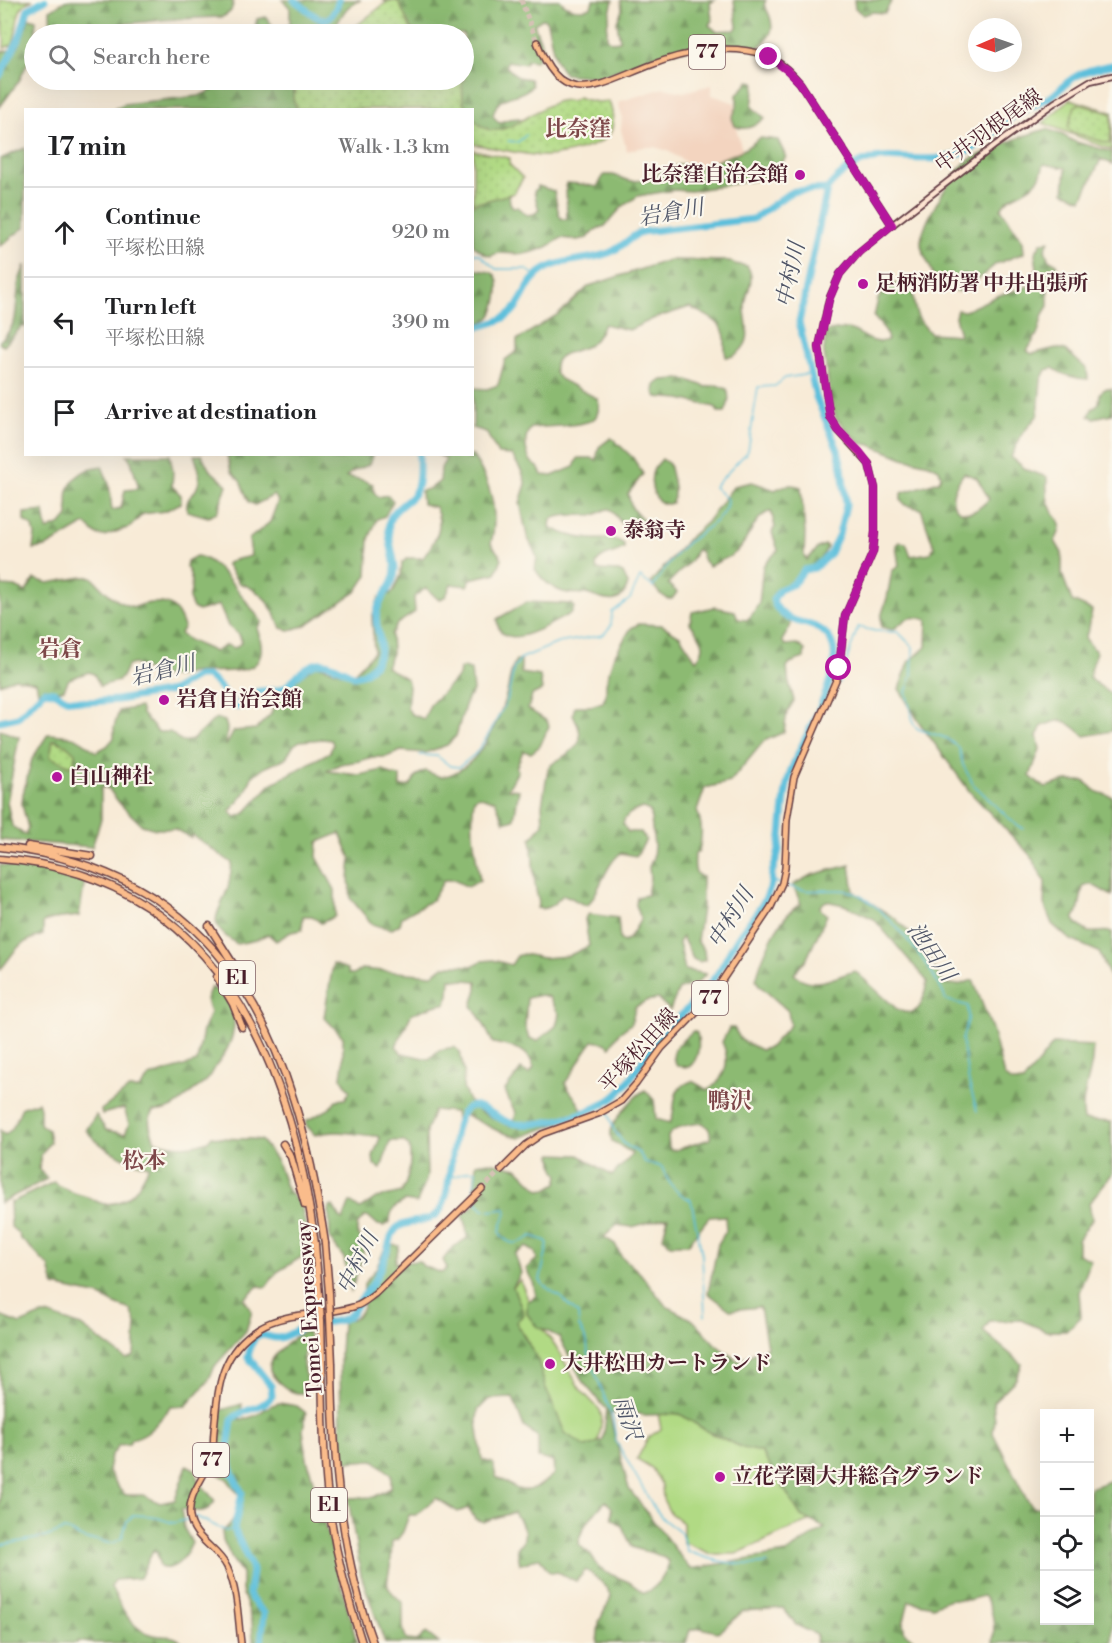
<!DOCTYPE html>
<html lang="en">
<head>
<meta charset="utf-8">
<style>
	:root { --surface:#fff; --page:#f6f6f6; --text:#202124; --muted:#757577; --line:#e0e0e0 }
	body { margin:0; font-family:"Libre Bodoni","Noto Serif JP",serif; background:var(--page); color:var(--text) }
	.controls { position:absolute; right:18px; bottom:18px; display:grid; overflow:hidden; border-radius:0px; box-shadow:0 6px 24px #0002 }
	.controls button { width:54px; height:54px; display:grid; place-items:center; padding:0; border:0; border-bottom:2px solid var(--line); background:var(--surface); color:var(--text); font:30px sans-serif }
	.compass { position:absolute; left:968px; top:18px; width:54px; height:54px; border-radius:50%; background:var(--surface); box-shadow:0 6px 24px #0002; rotate:268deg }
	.stop { position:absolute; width:18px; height:18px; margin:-14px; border:4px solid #b5179e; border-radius:50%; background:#fff }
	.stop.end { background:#b5179e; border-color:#fff; box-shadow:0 2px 6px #0008 }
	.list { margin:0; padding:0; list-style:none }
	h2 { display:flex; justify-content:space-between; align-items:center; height:78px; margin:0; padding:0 24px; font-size:26px }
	h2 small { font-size:20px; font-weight:400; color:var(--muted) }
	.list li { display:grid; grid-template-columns:39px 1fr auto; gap:18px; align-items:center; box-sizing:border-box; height:90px; padding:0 24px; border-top:2px solid var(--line) }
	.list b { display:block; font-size:22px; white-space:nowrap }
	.list p { margin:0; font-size:20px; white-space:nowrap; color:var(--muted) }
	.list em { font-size:20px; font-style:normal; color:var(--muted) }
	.icon { flex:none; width:33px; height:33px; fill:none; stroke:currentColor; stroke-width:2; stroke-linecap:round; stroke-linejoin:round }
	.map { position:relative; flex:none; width:1112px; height:1643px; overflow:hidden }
	.search { position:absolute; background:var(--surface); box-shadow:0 6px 24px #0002; left:24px; top:24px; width:450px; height:66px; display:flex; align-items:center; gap:15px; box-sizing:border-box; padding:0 21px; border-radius:33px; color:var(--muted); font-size:22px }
	.panel { position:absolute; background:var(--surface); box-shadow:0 6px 24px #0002; left:24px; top:108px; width:450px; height:348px; border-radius:0px }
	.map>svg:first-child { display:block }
	.built { fill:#f3d4bf }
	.grass { fill:#b1da84; stroke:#7e7c58; stroke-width:1.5 }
	.forest { fill:url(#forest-firs); stroke:#6b6c4e; stroke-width:1.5; fill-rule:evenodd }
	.park { fill:url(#park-dots); stroke:#7e7c58; stroke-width:1.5 }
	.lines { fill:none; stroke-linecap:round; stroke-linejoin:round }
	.stream { stroke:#5dbfdb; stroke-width:1.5 }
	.river { stroke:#5dbfdb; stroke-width:7 }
	.primary-tunnel { stroke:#d5c2b5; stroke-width:5; stroke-dasharray:5 2.5; stroke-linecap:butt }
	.secondary-casing { stroke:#643e45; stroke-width:8 }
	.primary-casing { stroke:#643e45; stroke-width:8 }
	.motorway-casing { stroke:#643e45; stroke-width:9 }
	.secondary { stroke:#fde4d1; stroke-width:4.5 }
	.primary { stroke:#fabc8b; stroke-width:5 }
	.motorway { stroke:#fabc8b; stroke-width:6 }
	.motorway-bridge-casing { stroke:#643e45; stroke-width:9; stroke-linecap:butt }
	.motorway-bridge { stroke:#fabc8b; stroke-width:6 }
	.route { stroke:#b5179e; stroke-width:8 }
	.poi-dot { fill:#b5179e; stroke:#fbf7ec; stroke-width:2 }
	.labels { text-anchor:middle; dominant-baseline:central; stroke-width:4.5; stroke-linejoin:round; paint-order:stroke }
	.shield { fill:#fbf7ec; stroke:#7f6065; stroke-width:1.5 }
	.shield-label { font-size:20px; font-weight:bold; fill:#4a1f2b }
	.street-label { font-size:21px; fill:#4a1f2b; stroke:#fbf7ec }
	.poi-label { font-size:21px; font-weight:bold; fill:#4a1f2b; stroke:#fbf7ec; text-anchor:start }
	.neighbourhood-label { font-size:22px; font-weight:bold; fill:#7d4749; stroke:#fbf7ec }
	.water-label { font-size:22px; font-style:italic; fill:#515769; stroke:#fbf7ec }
</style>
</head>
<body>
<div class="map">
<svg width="1112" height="1643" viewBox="0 0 1112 1643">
	<defs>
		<pattern id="forest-firs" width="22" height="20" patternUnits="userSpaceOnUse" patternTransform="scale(1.5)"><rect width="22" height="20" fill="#8cba72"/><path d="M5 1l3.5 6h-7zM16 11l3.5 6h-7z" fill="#74975e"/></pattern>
		<pattern id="park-dots" width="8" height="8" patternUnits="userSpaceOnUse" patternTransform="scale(1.5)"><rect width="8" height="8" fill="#b1da84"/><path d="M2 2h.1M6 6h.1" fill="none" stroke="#9abb72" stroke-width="1.8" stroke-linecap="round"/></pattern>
	</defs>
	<rect width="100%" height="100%" fill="#fbf7ec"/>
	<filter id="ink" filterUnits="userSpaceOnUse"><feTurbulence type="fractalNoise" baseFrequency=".0167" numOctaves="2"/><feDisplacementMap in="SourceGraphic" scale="12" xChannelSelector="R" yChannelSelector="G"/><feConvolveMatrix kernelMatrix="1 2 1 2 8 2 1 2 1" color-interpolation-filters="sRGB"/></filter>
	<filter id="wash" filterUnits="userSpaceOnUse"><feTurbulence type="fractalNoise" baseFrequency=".008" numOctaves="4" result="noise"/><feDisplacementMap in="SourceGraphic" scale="24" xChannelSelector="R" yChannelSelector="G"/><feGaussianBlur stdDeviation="1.35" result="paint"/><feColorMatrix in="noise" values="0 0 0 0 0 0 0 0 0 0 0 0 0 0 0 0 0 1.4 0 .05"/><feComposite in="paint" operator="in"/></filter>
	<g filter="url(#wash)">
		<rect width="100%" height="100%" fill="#f8ebd7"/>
		<path class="built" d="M712,85V95L735,103L737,132L744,157L697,169L668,151L654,147H644L627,151L621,130L622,116L618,102L664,88L683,92Z"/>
		<path class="grass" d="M1070,99L1112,112V150L1043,123Z
			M520,1280L539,1325L555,1345L580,1389L600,1410L602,1419L598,1445L585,1449L569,1438L556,1421L514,1325L507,1294Z
			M657,1408L686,1413L762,1449L811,1520L736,1554H711L683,1542V1523L670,1513L663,1499L662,1485L652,1468L637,1459L649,1437L661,1429Z"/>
		<path class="forest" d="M72,0H233C233,10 231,13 222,17C186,18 152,20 116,25C97,28 79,35 61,34L59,30L51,32L50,10L65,1Z
			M283,0H361C342,6 343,19 332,29C322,39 273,35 257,34L255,27L257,19L266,17L278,33L290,23V8Z
			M383,0H560C566,9 581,11 591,7L593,0H613L607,26V38L612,42L620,41L617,22L622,10L621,0H715L710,3L712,20L709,25L716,31L735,30L737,27L734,0H766L764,5C776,24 775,37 755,49L728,44L694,48L661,54L599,77L565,74C550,58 553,39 546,20L542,19L534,24L543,48L536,61L527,60L525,64L507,61L506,66L517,77L530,79L532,86C518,101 497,91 493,116L499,123L509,119L519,118L524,122L501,133L473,128L472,110L458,109V80H464V34H410L389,4Z
			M854,0H892L885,13L872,12L863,15L855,8Z
			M29,18L36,20L34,49L19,81L0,107V52L18,48Z
			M234,80H296L293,91L297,109L111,110L124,104L199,96Z
			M749,81L755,82L752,107L765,118C756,125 747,132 735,126L732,118L737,107V95Z
			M1047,129L1063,135L1073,141L1112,152V164L1101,159L1082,199L1064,192L1066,168L1044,164C1042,170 1041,178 1036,182C1025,195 1008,193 1001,209L1023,241L1024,253L996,264L964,291H953L933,277C932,265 921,255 921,243C921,225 952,174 966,162C970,159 977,156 982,154C1006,142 1021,136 1047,129Z
			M760,138L778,140L786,157L774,172L766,178L691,191L674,190L638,196L622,207L605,226L595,230L587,238L578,240L561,238L547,247L533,252L523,254L497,253L491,256L485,254L473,245L472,200L502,193L509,195L510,203L513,207H517L527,215L534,214L539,210L534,192L538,186L554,191L559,215L562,219H567L566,187L567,183L581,184L597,187L604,175H613L630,181L651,180L662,171L682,164L692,168L701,167L743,150Z
			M25,148V227L0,246V159Z
			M1049,241L1045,249L1048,259L1057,264L1056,276L1048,285V306L1043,314L1038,333L1027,351L1032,354L1056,348L1065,350L1087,369L1088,379C1076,379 1062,375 1053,368L1046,370L1041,380L1038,415L1022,434L1011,457L1027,470L1047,477C1047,484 1046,494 1048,501C1053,520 1068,518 1055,541L1062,553V574L1072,601L1092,610L1089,628L1085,638L1096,652L1089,678L1112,695V731L1085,736C1065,721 1068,716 1042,726L1037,736L1040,749L1030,776L1039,784L1046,787L1066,781H1084L1097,792L1112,796V896L1091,884L1083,887L1078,912L1074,917V920C1092,940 1091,929 1112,932V982L1099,952L1069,939L1052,924L1044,904L1045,882L1030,855L970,792L921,725L899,689L909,662L926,647L927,620C910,614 905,619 893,630L881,627V617L887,598L892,571L899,566L896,545L899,542L906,543L911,556L930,553L934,547L921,509L905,505L901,501V493L939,481L941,476L939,469L929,464L903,458L871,445L860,443L836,418L830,395L824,351L826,332C833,331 844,327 851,330C864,334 872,346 888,340L885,330L874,317L878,299L889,284C923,281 908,296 918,317C921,323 926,328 930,333L960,335L955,317L957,310L965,311L997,296L1032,285L1037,268L1035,253L1041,243ZM964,473L977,478L989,499C985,503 979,509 974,511C962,516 951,508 953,495C954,487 960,479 964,473Z
			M669,260L730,261L735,264L747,266C757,280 745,292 745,307C745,324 754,339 739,352C734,356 732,357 726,357C724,350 725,344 725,338C723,320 703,315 690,307L655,318L629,330L604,324C601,330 598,337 593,342C581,354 551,348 555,373L560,379L598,399C599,405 599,413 595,418C585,427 545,426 531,428C522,438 525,461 538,467L542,475L552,476L574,467L578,458H592L596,461L599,447L611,438L613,439L633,458L643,474L628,494L632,508L649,526L644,531C625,533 621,521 610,509C602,508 600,515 592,515C577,516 565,513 551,519L550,527C563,535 576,538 592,539C604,540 614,536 624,544V548C615,554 600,555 596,564L597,570L618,571L623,573L628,584C620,610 604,599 586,594C580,593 574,594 568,593C554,591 542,580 535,569L537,557L527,536L520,503L526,484L522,472L512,455L498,454L486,432L473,428V388L487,389L498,385L505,360L517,351V340L560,313L589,286Z
			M25,265V327L22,326L4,346L0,344V341L10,330L15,319L19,281Z
			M473,269C479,271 491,270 495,275C502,284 496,309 490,317C486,322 478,323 473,326Z
			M678,379L688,380L706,387L717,385L727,389C730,398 729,404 725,412H718L715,407L680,399L657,397L654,392L655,385L662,380Z
			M1105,389H1112V414L1094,418L1089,416L1092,409L1099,403L1100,393Z
			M127,455H170L173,471L172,486L181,495V503L165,511L143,514L130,527L104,536L97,535L85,524L46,547L33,549L35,535L33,527L24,521V513L44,511L47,530L61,524L68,516C68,509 66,498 68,491C72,476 88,467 102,466L109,484L112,510L121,508L125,490L136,489L138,485L131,461Z
			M194,455H202L209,469L227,485L217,513L208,517L187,511C185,494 195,497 198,485C202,475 197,464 194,455Z
			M227,455H373C371,471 354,466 346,477L359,479L373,484L374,492L378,497L388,495L393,501L385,516L377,519L369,539L367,575L356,592L304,626L290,630L281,628C271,605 264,591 239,583L226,564L234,560L251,556L249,539L270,522L278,501L274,495L255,505L249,502L240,481L231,471Z
			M439,455H472C490,481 499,512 491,544L502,558L496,573L470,579L467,586L451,584L446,596L439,600L426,588L414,597L415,612L397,624L391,634L392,653L386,667L407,679L409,687L407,707L411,714L424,719L430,705L459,676L460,669L464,667L471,670L473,691L466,702L456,736L447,745L425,753L401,751L386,757H372L360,761L340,764L327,771L359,775L383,770L391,775L400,776V787L410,786L417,775L425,771L441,777C478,771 498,725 507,692C510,681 510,670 516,660L521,661V673L540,676L542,690L532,695L528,709L547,721L549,726L540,746L531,753L523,751L516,768L518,771L508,789L519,790L514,819L504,822L495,800H489L479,796L474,799C470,830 475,850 480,880L468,887L454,880H444L432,900L402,917L400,924L392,929L373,925L351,899L349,878L351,859L340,833L318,842L317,857L335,890V916L321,923L312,916H303L302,930L291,932L276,941L268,934L256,940L237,944C203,923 219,916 228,887C230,879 231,870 232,863L192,835L191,838L175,829H156L142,825L120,804L108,788L101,787V819L92,847L0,840V730L19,737L7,802L12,826L25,835L28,828L22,804L23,794L32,759L48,734C72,735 77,736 96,752L107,746L114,738V727L119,711L140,707L142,714L158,732H170L182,742L192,740L216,718L225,721L227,728L226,746L234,731L256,729L271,714L276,698L284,693L303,674L317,665L342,673H354L374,652L372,617L379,597L393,592L401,575L402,563L408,558H423C435,541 445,528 435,507L422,504L421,491L429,489L440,481L441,468L446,459ZM323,739L331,740L333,744L330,752L271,784L244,814L236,817L231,813V810L245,793L252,777L260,770L286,758L294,745L300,741Z
			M662,459L669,464C672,477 677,491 672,503C655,509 648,484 653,471C654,467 659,463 662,459Z
			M752,482L775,490C785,484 791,484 801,487L805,533L804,556L807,560L818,548L825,545L827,547C819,569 793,580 774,592C769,616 783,609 791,625L782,641L785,645L797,644L805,650L804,658L790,663L787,667L788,679L794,701L787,712L784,732L764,741L730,782L705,788L697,811C703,826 702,835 699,851L695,853C695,862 692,874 702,877V908L697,941L704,950L705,960L699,962L693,959L682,937L679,943L685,970L706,974L697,983L679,989L670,1010L658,999L646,1001L635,1007L632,1023L619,1033L610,1047L605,1043L593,1041C582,1054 575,1070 565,1083C570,1094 582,1103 583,1114L519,1138L498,1131L466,1115L456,1119L455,1112L434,1110L426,1131L427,1177L417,1203L405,1201C395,1206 390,1210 390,1222L384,1226L378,1225L369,1217H364L357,1225V1233L363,1241V1256L351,1291L344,1258L330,1239L329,1207L333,1206L341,1219L343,1220L350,1202L360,1209L376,1198L402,1192C409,1177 412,1162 409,1146L403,1141H390L381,1169L374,1165L373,1156L380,1138L377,1136C354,1135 338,1128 315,1135L306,1125V1121L329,1109L336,1100L345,1099L350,1091L341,1077L343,1063V1037L324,1017L333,964L347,969L349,974H356L361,969L432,975L442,967L451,965L472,966L482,961L493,960L511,965L517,956L523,954L543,958L568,956L589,946L585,919L589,914L618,918L620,940L624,942L629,939L641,919L636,905L637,897L647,895L650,879L649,867L653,858L654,845L650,811L643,808C633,811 625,814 623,824L628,832H641L646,840L636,856L621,853C605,865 601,889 588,905C578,905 573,896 563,895C555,903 548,911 537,908L539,902C532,882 534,860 531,839L543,824L542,805L548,769C551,763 557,761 563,757C585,744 583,735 573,714L575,706H591L603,702L606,695V683L613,658L631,628L639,624L662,625L680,636L696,660C710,645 700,637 690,623L692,612L714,607L735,611L738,619L747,620L753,613L759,603L763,566L778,550L772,532L775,527L771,511C752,517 749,543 735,553C727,559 717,562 709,566L704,561L700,551L696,550C691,565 677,572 668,584L677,592L672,599H668L659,593L651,582L689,538L707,522L734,486ZM450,979L477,981V989L472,1006L482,1021L493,1043C512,1047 528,1047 534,1068L529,1074L521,1069L505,1090L510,1103L516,1112L515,1118L510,1126L481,1112L469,1101L463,1088L464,1071L460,1052L454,1047L439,1050L429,1059L401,1053L396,1046L412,1013C424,1011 433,1004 445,1004L449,995ZM541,995L549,997L559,1014L556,1026L537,1041L529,1038L525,1027L527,998Z
			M196,556C219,558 247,604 262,622L257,628C275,679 233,670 201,672C189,672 176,678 164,676C153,675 144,667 133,664L127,666C119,686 118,680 100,686L94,674L89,672L69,679L64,689L57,691L44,688L38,692L36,682L15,678L0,684V579L2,586L15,587L26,592L34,579L48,583L83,577H92C102,588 118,606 135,607C136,607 143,604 144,604C168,600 177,605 184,627L180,633C183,640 206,647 215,652L226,645L235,648L242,642L239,635L228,626L219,605L198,611L193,608L189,599C192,590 193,574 186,567L187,561Z
			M527,602L572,604L574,607L572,613C556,620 499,659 497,619Z
			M0,865L43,869L85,880L79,916L53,919L43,922V935C14,944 18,949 0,970Z
			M850,865L854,892L896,919L916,939L944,983L958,985L973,980L992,1029L1004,1076L1011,1082H1023L1053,1044L1093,1046C1092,1052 1093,1059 1091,1066C1088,1085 1080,1100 1084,1120L1111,1122L1112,1174L1089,1203L1092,1219L1078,1240V1254L1091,1260L1079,1292L1081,1317L1066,1331H1046L1021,1320L990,1321L983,1331L1022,1364L1016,1379L993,1402L995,1420L993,1433L1026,1498L1033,1508L1044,1507V1620H1090V1488L1112,1480V1643H993C995,1630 994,1605 983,1596L968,1600L950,1599L933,1606L909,1601L903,1624L905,1633L920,1643H816L817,1635L796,1625L783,1608L743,1611L723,1629L717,1632L701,1628L690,1630L686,1643H597L599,1622L611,1597C606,1584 597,1578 586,1570L576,1581L557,1572L553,1573L548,1571L540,1558C533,1557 528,1564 520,1564L517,1548L523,1543L525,1531L514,1512C504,1516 494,1517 484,1522L475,1519L468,1508L458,1512L436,1498L416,1515H409L403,1532L397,1540L392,1541C391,1547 392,1554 391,1560C388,1587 380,1582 403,1603V1630L407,1640L417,1641L426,1633L439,1643H385L361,1575L348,1498L374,1497L391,1488V1474L374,1460L343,1462L341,1449L340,1352L342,1322L357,1317L363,1308L364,1284L377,1267L387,1243L399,1246L395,1263L419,1261L423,1266L442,1273L447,1268L443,1260L452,1248L467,1238L466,1223L462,1216L478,1201L475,1182L476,1164L489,1162L517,1168L539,1190L547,1189L557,1183L559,1176L553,1164L552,1154L579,1155L612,1176C618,1168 629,1161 632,1153L612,1141C611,1137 610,1134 611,1131C614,1119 634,1096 645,1090L654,1100L656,1119L670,1123C679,1104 667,1090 692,1081L708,1090C726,1078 731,1061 722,1042L729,1028H734L741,1040L761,1050L770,1047L790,1025L788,1011L759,985L756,980C762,956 778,916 801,904L793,885L811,875ZM826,901L844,905L874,919L927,981C924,999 921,1020 898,1010L855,971C833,977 814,991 794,974L807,958L827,915L821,910L820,906ZM703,1123C709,1128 711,1131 710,1139L676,1150H671L669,1147L668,1136C676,1126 690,1124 703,1123ZM725,1216L726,1231L718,1244L708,1293L730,1310L760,1307L767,1347L738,1361L716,1345L693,1320L666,1306L640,1273L621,1256L615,1244L604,1237L617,1225L632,1227L668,1217L663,1237L670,1244H688L709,1217ZM526,1247L535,1252L537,1259L526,1269L533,1282L536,1296L527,1302V1314L536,1326L559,1337L583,1382L607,1410L603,1440L586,1447L565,1433L545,1386L538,1360L516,1322L524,1314L513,1287L521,1273L515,1254ZM513,1398L524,1427L538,1437V1458L553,1461L554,1474C543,1483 533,1494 518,1489C510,1486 505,1480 496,1477L493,1463L482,1460L477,1421L478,1410L489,1399ZM624,1411L645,1415L680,1414L705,1430L743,1448L761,1452L801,1516L825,1528L786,1553L690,1569L629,1489L609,1414ZM606,1501L612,1508V1518L622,1526L632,1547C646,1553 659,1552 669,1562C665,1576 658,1588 644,1593L629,1582L605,1572L595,1563L591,1555L579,1545C579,1527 594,1514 606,1501Z
			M211,987C244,1005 237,1038 218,1063C214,1068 212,1075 208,1079C204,1084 198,1087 193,1091C180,1102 172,1112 153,1111C146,1121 151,1130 155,1141C174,1147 189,1148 208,1141L212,1136C228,1141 244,1137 261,1140L277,1161L287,1190L301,1205L309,1242L308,1253L277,1272L266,1287L258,1286L244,1299L252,1311L246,1331L215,1366L207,1383L186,1406L170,1407C159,1421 150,1435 131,1439L129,1444L119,1445L111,1456L108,1470L120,1490L126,1495H143L160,1503L175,1500L187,1465L196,1470L197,1479L215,1501C205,1517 196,1510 181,1509L184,1528L192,1543C186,1556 176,1573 160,1567L157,1553L153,1550L140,1578L115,1580L111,1587C120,1605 131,1631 153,1635C168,1638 171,1633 184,1643H91L78,1641L77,1643H0V1316L20,1324L42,1315H50L81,1326L126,1359L134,1356L136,1323L131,1310L115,1304L100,1296L54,1286L49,1266C38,1258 32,1246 20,1239L19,1234L11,1227L10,1203L54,1182C63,1189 73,1193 84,1196C91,1197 98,1204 106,1204C131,1204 140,1185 149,1166C125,1160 102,1150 86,1130L96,1115L106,1130L125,1134L129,1124L124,1108L102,1114L101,1110L129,1089H139L149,1077L197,1062L203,1030L210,1013L206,999Z
			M693,1031L697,1033C700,1045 699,1059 689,1067L677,1066C666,1051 682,1041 693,1031Z
			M38,1102L40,1108V1124L48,1130L50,1142L41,1155L39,1168L47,1179L0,1203V1130L5,1135L12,1129L22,1107Z
			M307,1331C313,1343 304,1348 303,1360C301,1372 312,1382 303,1393C294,1394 288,1390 282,1385C278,1382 271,1375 270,1370C267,1356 296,1335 307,1331Z
			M279,1403L297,1406L306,1413L303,1430L307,1459L357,1643H253L252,1621L242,1591V1573L232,1559L223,1540L222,1532C235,1521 238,1512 240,1496L227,1479L213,1471L221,1410L242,1404L240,1419C262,1418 260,1407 279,1403Z"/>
		<path class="park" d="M0,0H33C12,6 20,30 12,45L4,48C6,31 0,17 0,0Z
			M388,1H398L411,29L420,34H346Z
			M298,80H462L463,103L467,109H297L293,99Z
			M578,97C589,101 597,103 609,101C620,132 609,142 579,150C568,153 554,157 542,156C519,154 495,148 473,144V118C501,156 541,93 572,101Z
			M1079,104L1112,114L1110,144L1072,132L1068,127L1075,106Z
			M473,150L510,158L509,164L523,178L514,193L473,204Z
			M53,740L66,745L75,753L74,763L71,766L50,757Z"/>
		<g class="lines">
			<path class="stream" d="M508,141L518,142L526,135
				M472,253L479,254L496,269H526L536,276
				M837,683H839L858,627L875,631L898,632L913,647L912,675L906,692L914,725L918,729L946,738L959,748L963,765L973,784L1014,823L1024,829
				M420,755L437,756L450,766L459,767L475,754L487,737L507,701L514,667L522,658L558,643L603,635L611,626L612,612L630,599L640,577L653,587C662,572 672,558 684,546C696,533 728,520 727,499L714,487L748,451L758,387L775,386L785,378L810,374
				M771,881C782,884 792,888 803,890C818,892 835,888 849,891C881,899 935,970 946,1000L968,1006V1020L962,1040L969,1083L977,1111
				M605,1104L614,1130L624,1144L639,1153L645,1162L662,1167C668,1183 675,1193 691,1200L702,1255L705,1316
				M448,1176C459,1178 466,1168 476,1171L473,1194
				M475,1199C485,1216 491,1210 506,1209C507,1215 500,1225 500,1233C509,1248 520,1244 532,1236L546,1241L548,1244L540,1280L543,1285L560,1297L578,1314L579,1326L587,1341L588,1354L613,1419L616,1441L653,1506L664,1520L681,1533L687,1551C708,1560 744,1568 767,1563
				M0,1545L46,1537L64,1530C72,1531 75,1535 82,1538C86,1541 90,1539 96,1540C109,1542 109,1547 122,1538L127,1521L134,1515L152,1516L173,1523L197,1517L226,1531L234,1529"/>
			<path class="river" d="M294,0C313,12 327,37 339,0
				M0,75L19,39L28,9L45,0
				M472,329C485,325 505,321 514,310C526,296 527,280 544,270C562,259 586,261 606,254C620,250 628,238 641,232L753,219L788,194L795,191L827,189
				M0,721L18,717L44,691L54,692L66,699L88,702L117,700L172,691L197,676H207L215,682L237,707L247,705L253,693C263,689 272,692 281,689C287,687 292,681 296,677C319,654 329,663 354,676C369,675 382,658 380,643C379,632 374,622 377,611C380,596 395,586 395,569C394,554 387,538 389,523C391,510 406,504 413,495C421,485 419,467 419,454
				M261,1643L264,1613L252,1600L249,1594L252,1571L250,1564L234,1529L242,1493L232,1473L228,1448L232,1419C245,1407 260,1411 272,1396L271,1386L248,1357L251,1345L256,1336C265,1333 271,1339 279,1338C289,1336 297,1329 306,1326C322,1320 339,1326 352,1313C356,1302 363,1298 369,1289C376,1279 381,1268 385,1257C389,1248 390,1231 400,1226C414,1219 431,1224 441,1209C453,1189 450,1117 467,1108C479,1100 496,1119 508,1122C532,1130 583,1115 605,1103C625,1093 637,1067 650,1050C670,1024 695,1004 714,978C725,965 730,948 740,934C750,920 764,906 770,888C772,883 771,878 772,873C774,865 778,857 779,849C784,822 782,796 791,770C802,740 842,676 833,646C823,614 784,632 773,600L779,590L793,584L804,570L814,568L829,555L839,534L846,505L842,467L838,450L816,397L799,322L827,189C873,134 911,172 963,153C983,146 995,130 1011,118C1024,109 1039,104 1052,96C1058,91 1063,86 1069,81C1082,71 1096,68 1112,65"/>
		</g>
	</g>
	<g filter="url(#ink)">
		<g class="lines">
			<path class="primary-tunnel" d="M521,0L537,42
				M482,1189L501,1170"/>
			<defs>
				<path id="secondary" d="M892,225L994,146L1054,103L1090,81L1112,76"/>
				<path id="primary" d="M501,1170L526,1145L542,1134L598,1114L621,1101L636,1084L662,1048L706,1003L717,988L771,907L782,883L785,868L787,819L794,777L836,680L839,668L845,616L873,552L875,532V488L869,464L838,430L830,417L819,347L829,299L840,274L859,252L892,225L800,83C791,72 778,60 764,55C730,43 684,52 651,65C600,84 563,113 537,42
					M241,1643C238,1619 238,1590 227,1567C218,1548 193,1539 190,1517C187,1493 205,1479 211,1458C214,1450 213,1440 214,1431C218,1389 219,1353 259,1328C288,1310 325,1317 356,1306C363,1304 369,1298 375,1294L482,1189"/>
				<path id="motorway" d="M28,846L92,856
					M0,847C227,871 295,1041 325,1243
					M0,859C214,874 290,1057 315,1244
					M209,926L249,989
					M217,977L233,1004L242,1027
					M283,1144L291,1157L305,1205
					M322,1363C323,1413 323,1464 330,1514C337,1558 348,1601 362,1643
					M332,1364C333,1459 340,1552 373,1643"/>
			</defs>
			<use href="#secondary" class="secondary-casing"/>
			<use href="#primary" class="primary-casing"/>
			<use href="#motorway" class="motorway-casing"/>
			<use href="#secondary" class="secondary"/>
			<use href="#primary" class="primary"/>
			<use href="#motorway" class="motorway"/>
			<defs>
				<path id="motorway-bridge" d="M325,1243L329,1293L332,1364
					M315,1244L321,1320L322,1363"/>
			</defs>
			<use href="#motorway-bridge" class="motorway-bridge-casing"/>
			<use href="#motorway-bridge" class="motorway-bridge"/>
		</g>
	</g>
	<g class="lines" filter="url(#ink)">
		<path class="route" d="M769,57L787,70L800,83L892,225L859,252L840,274L829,300L819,347L830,417L838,430L859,451L869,464L875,488V532L873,552L845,616L839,668"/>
	</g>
	<g class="poi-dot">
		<circle cx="800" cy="175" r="6"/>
		<circle cx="863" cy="284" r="6"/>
		<circle cx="611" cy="531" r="6"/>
		<circle cx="164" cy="700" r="6"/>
		<circle cx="57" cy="777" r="6"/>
		<circle cx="550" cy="1364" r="6"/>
		<circle cx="720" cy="1477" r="6"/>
	</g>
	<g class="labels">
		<g class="shield">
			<rect x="689" y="35" width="36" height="34" rx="4.5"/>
			<rect x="219" y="961" width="36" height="34" rx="4.5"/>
			<rect x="692" y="981" width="36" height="34" rx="4.5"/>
			<rect x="193" y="1443" width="36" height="34" rx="4.5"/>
			<rect x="311" y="1488" width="36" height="34" rx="4.5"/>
		</g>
		<g class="shield-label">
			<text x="707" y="52">77</text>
			<text x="237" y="978">E1</text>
			<text x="710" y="998">77</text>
			<text x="211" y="1460">77</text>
			<text x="329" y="1505">E1</text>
		</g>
		<g class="street-label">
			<text transform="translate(989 131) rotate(-36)">中井羽根尾線</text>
			<text transform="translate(639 1051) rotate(-48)">平塚松田線</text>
			<text transform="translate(310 1309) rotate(-94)">Tomei Expressway</text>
		</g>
		<g class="poi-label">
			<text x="788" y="175" text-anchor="end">比奈窪自治会館</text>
			<text x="875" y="284">足柄消防署 中井出張所</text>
			<text x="623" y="531">泰翁寺</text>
			<text x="176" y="700">岩倉自治会館</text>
			<text x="69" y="777">白山神社</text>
			<text x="562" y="1364">大井松田カートランド</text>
			<text x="732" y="1477">立花学園大井総合グランド</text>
		</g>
		<g class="neighbourhood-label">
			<text x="578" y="129">比奈窪</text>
			<text x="60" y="649">岩倉</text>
			<text x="730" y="1101">鴨沢</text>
			<text x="144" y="1161">松本</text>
		</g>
		<g class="water-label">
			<text transform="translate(671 213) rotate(-10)">岩倉川</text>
			<text transform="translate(791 275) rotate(-78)">中村川</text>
			<text transform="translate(163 671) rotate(-14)">岩倉川</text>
			<text transform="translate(731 918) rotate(-58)">中村川</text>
			<text transform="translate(931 952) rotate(55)">池田川</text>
			<text transform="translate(358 1263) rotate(-63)">中村川</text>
			<text transform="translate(627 1418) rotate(72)">雨沢</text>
		</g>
	</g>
</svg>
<div class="controls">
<button>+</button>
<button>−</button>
<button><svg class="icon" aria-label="locate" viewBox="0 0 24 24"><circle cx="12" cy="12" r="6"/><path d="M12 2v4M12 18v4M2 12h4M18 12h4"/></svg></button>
<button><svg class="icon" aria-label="layers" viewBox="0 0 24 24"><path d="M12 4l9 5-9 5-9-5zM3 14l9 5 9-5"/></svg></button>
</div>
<svg class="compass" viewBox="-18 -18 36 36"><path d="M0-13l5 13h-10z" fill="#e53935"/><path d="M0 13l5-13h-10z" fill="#757577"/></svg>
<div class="stop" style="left:839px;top:668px"></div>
<div class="stop end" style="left:769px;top:57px"></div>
<div class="search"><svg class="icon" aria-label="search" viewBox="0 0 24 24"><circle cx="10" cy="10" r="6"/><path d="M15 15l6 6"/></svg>Search here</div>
<section class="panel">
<h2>17 min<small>Walk · 1.3 km</small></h2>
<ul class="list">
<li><svg class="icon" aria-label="ahead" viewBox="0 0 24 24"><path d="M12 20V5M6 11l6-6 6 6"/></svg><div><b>Continue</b><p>平塚松田線</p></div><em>920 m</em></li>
<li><svg class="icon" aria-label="left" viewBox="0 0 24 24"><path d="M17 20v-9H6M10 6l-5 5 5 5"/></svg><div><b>Turn left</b><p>平塚松田線</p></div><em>390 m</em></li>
<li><svg class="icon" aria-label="arrive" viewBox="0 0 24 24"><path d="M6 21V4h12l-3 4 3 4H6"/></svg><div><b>Arrive at destination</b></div></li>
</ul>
</section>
</div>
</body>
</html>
